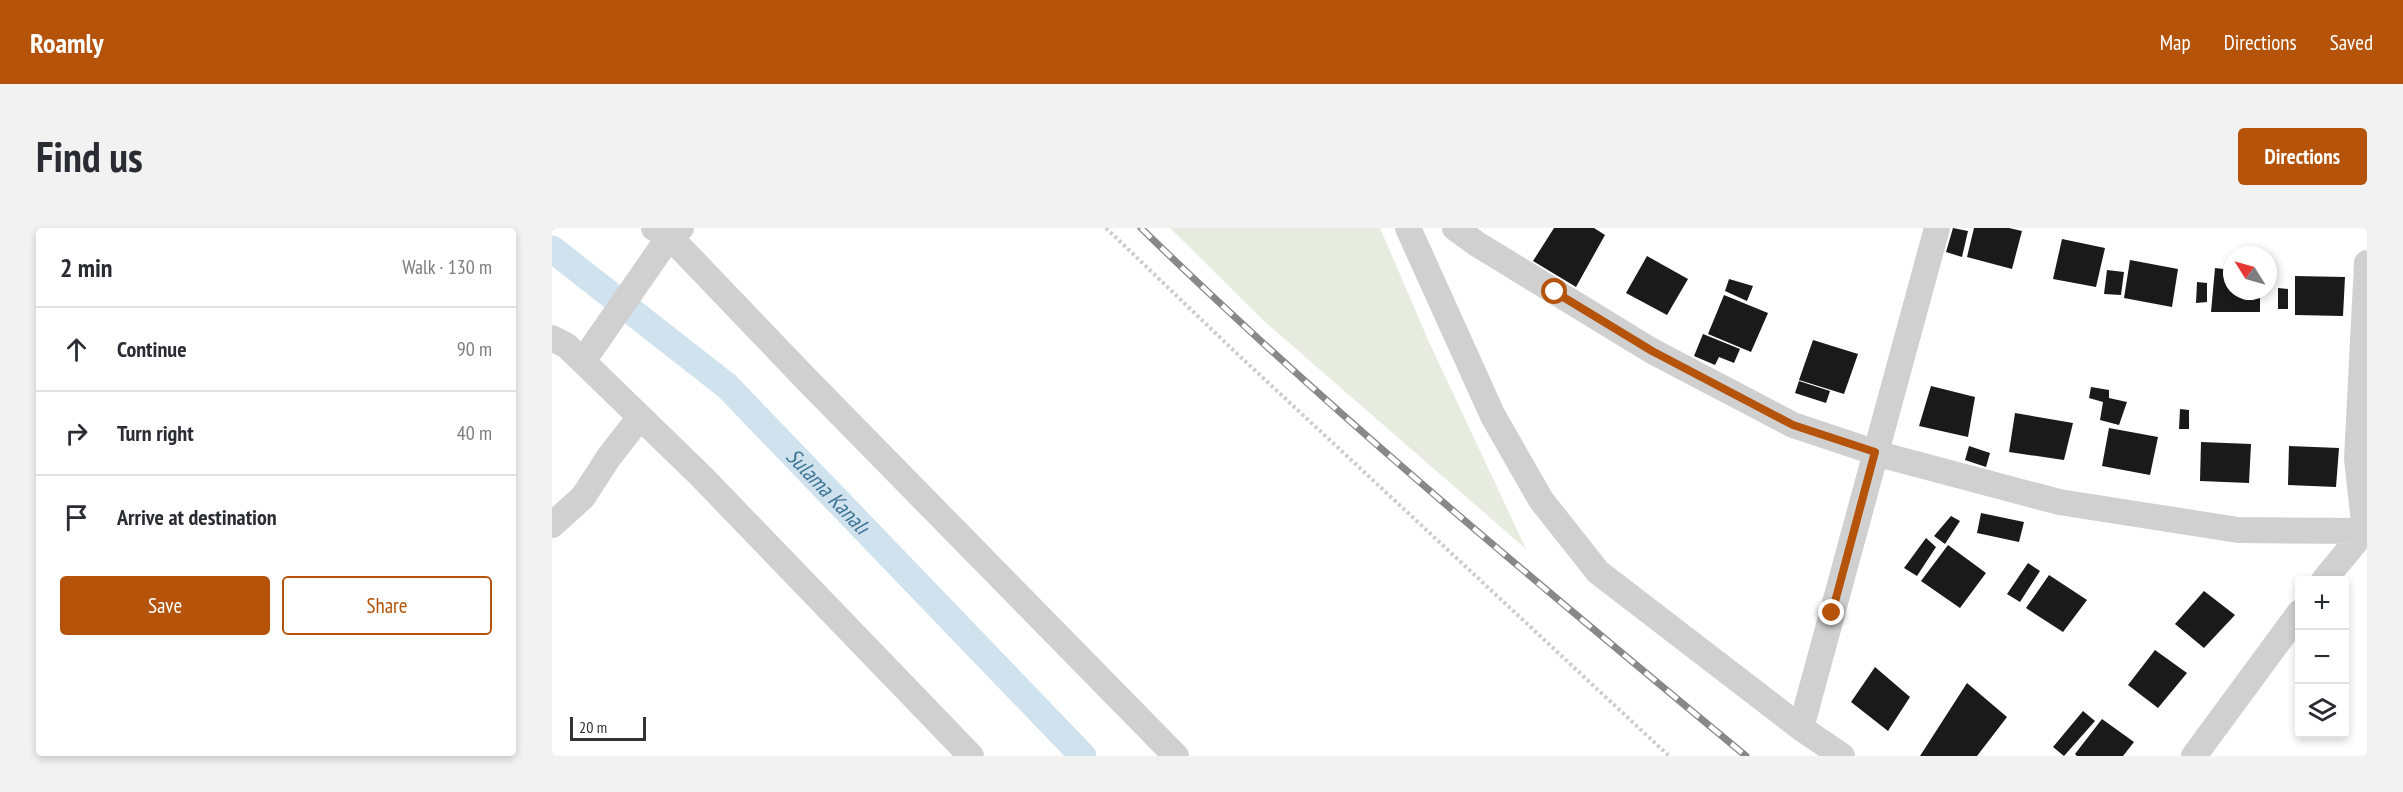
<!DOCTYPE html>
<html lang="en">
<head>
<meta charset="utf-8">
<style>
	:root { --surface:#fff; --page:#f2f2f3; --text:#2b2b33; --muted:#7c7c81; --line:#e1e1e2; --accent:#b45309 }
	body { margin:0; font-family:"PT Sans Narrow",sans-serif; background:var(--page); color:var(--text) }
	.controls { position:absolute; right:18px; bottom:18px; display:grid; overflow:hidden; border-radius:6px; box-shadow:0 3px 9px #0003 }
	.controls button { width:54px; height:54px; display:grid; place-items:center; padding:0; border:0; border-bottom:2px solid var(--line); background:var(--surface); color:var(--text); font:30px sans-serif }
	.compass { position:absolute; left:1671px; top:18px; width:54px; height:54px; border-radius:50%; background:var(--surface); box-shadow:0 3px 9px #0003; rotate:307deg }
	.scale { position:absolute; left:18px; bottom:15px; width:76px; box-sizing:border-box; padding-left:6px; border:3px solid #333; border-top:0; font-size:16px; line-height:21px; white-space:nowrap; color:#333; -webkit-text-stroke:4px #fff; paint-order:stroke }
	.stop { position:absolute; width:18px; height:18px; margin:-14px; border:4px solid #b45309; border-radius:50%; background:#fff }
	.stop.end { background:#b45309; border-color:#fff; box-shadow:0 2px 6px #0008 }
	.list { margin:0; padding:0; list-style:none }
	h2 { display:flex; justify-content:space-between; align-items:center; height:78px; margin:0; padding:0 24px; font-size:26px }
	h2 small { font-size:20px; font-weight:400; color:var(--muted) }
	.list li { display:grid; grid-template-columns:39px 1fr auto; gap:18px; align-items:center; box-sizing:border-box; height:84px; padding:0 24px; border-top:2px solid var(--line) }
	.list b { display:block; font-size:22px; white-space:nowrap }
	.list em { font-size:20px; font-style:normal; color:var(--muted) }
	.actions { display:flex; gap:12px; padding:18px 24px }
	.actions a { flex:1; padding:14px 0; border:2px solid var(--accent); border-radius:6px; text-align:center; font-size:21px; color:var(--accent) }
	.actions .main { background:var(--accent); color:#fff }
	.icon { flex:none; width:33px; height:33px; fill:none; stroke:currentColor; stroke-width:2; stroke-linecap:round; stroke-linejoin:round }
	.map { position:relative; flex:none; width:1815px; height:528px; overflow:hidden; border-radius:6px }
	header { display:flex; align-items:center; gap:36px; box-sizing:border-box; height:84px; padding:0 30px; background:var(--accent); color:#fff }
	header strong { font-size:28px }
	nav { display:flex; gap:33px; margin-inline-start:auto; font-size:21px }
	.intro { display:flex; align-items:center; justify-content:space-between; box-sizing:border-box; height:144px; padding:0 36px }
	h1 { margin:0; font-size:42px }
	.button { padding:15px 27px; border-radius:6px; background:var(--accent); color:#fff; font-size:21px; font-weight:700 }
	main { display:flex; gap:36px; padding:0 36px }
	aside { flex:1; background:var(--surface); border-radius:6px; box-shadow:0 3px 9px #0003 }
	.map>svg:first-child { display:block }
	.green { fill:#e6ecdf }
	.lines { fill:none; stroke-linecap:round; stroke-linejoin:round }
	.canal { stroke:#cfe2ee; stroke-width:27 }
	.building { fill:#1a1a1a }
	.path { stroke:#cdcdcd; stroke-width:4; stroke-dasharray:3 3; stroke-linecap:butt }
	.minor { stroke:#d0d0d0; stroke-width:26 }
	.rail-casing { stroke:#888; stroke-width:7 }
	.rail { stroke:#fff; stroke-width:4.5; stroke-dasharray:14; stroke-linecap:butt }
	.route { stroke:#b45309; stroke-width:8 }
	.labels { text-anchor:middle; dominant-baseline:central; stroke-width:6; stroke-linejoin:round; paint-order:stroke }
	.water-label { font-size:22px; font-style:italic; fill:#3f7597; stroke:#fff }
</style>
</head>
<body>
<header>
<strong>Roamly</strong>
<nav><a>Map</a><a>Directions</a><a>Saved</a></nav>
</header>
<div class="intro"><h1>Find us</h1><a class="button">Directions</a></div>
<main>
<aside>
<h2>2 min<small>Walk · 130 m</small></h2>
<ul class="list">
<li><svg class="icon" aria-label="ahead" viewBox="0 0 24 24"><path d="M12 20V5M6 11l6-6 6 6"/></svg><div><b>Continue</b></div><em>90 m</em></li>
<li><svg class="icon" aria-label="right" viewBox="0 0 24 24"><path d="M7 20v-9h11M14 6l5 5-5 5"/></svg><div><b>Turn right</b></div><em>40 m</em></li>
<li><svg class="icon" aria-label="arrive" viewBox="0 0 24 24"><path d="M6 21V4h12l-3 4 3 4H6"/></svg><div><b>Arrive at destination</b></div></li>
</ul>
<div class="actions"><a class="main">Save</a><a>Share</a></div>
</aside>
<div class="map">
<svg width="1815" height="528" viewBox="0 0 1815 528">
	<rect width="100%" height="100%" fill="#fff"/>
	<path class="green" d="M618,0H828L877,114L974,321L712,93Z"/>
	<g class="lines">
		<path class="canal" id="s1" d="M0,21L175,158L531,528"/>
	</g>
	<path class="building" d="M1002,0H1042L1053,7L1024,59L981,33Z
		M1401,0L1416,3L1410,29L1394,24Z
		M1422,0H1457L1470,3L1460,41L1415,29Z
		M1510,11L1553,20L1544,59L1501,51Z
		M1095,28L1136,51L1115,87L1074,65Z
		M1578,32L1626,41L1620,79L1572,70Z
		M1663,40L1680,42V63H1708V84H1659Z
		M1555,42L1572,44L1569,67L1552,66Z
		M1743,48L1793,49L1791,88L1743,87Z
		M1177,51L1201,58L1195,73L1173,63Z
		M1645,54L1655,55V74L1644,75Z
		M1726,60L1736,61V81H1726Z
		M1172,67L1216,85L1199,124L1156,106Z
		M1151,106L1188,121L1182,135L1167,129L1163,137L1142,128Z
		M1261,112L1306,126L1292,166L1247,152Z
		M1247,153L1278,163L1274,175L1243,165Z
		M1379,158L1423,169L1416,209L1367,198Z
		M1539,159L1557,162V170L1575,174L1567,197L1548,192L1551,174L1537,170Z
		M1628,181L1637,182V201H1627Z
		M1463,185L1521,195L1512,232L1457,224Z
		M1557,200L1606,209L1598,247L1550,238Z
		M1649,214L1699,216L1697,255L1648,253Z
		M1417,218L1438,225L1434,239L1413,232Z
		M1737,218L1787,220L1784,259L1736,257Z
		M1429,285L1472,294L1467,314L1425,305Z
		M1399,288L1408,293L1393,316L1382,308Z
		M1374,310L1384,319L1365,348L1352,340Z
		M1396,317L1434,345L1408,380L1369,353Z
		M1476,335L1488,343L1468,374L1455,366Z
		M1497,347L1535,372L1511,404L1474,380Z
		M1652,363L1683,387L1652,420L1623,396Z
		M1603,422L1635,445L1606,480L1576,457Z
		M1323,439L1358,469L1336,503L1299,474Z
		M1415,455L1455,489L1425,528H1368Z
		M1531,483L1543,493L1512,528L1501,519Z
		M1550,491L1582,514L1571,528H1525L1523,526Z"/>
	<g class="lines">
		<path class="path" d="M554,0L679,120L1117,528"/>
		<path class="minor" d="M102,0L119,10L257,154L624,528
			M856,0L941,188L989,272L1046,344L1249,500L1290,528
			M903,0L925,16L1100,123L1241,197L1334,228L1507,274L1686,302L1813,303
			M0,110L15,118L149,248L419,528
			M31,133L108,22L129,0
			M0,297L31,269L57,229L88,189
			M1813,303L1805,231L1815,35
			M1772,352L1815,300
			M1249,500L1385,0
			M1642,528L1748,384"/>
		<defs>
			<path id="rail" d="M589,0C781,187 988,357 1194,528"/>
		</defs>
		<use href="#rail" class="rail-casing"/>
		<use href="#rail" class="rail"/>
	</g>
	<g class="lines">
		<path class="route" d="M1003,64L1100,123L1241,197L1323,224L1280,385"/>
	</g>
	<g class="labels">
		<g class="water-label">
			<text stroke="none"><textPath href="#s1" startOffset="368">Sulama Kanalı</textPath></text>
		</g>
	</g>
</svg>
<div class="controls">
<button>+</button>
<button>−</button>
<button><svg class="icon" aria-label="layers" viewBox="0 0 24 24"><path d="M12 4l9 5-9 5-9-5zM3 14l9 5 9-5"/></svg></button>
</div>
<svg class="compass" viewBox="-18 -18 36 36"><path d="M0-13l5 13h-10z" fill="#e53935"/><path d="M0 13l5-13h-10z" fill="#7c7c81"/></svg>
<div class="scale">20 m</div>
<div class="stop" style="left:1003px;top:64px"></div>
<div class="stop end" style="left:1280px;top:385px"></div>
</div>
</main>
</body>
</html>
